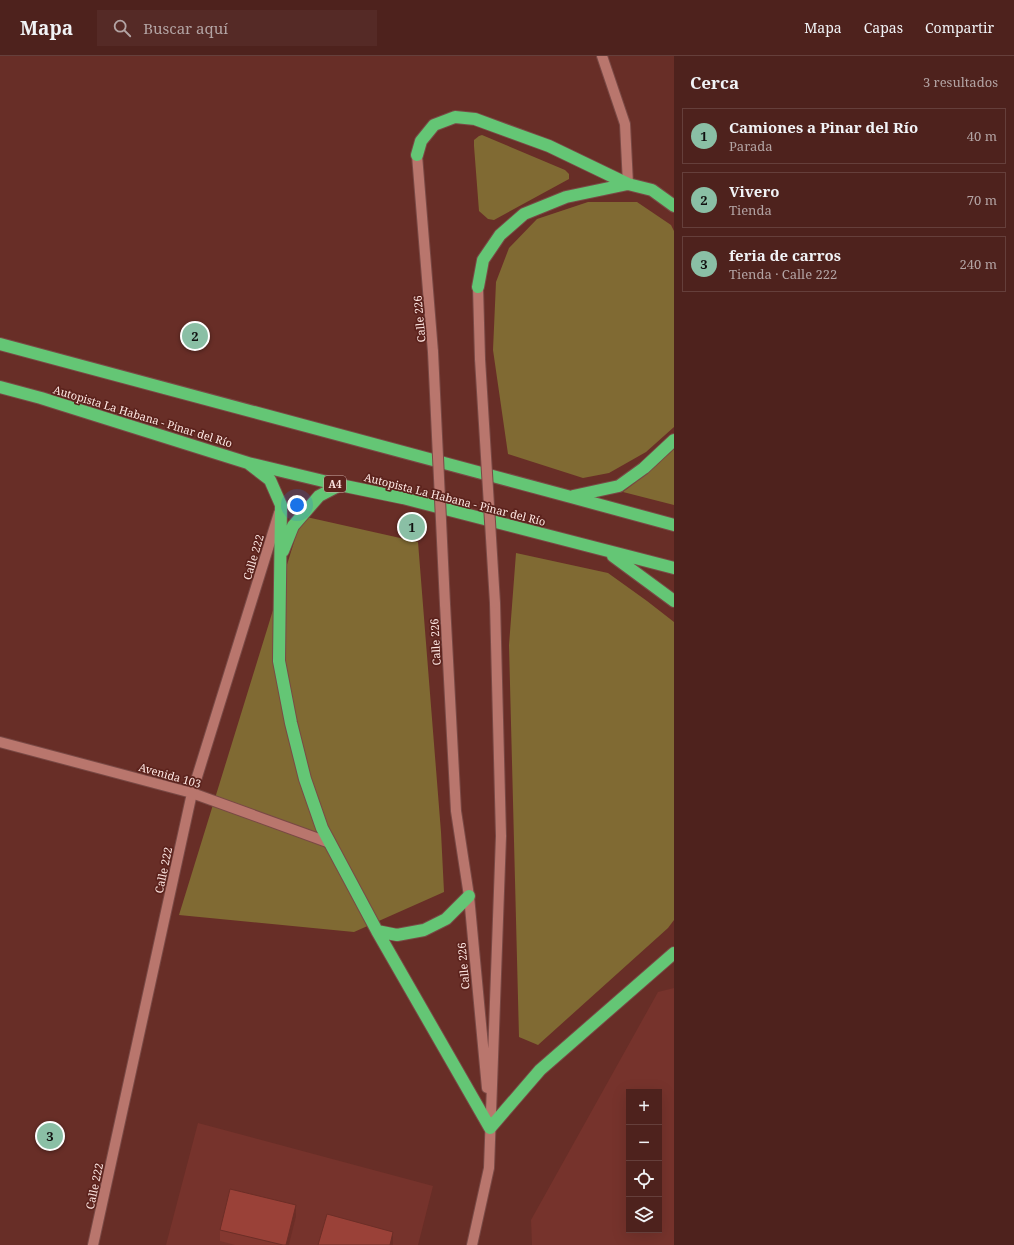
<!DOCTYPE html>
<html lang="es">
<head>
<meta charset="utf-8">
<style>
	:root { --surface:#4e221d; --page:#552a26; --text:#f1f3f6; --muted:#b3a4a4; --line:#653f3b; --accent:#8abfa5 }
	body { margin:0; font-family:"Noto Serif",serif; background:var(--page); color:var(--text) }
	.controls { position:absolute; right:12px; bottom:12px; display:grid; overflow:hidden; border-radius:0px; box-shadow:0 4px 16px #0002 }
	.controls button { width:36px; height:36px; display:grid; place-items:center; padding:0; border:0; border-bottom:1px solid var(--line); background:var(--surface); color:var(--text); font:20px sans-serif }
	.you { position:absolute; left:297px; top:449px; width:14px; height:14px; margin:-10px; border:3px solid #fff; border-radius:50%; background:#1a73e8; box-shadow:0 0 0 6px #1a73e833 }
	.badge { display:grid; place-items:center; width:26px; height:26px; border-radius:50%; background:var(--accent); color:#111; font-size:13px; font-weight:700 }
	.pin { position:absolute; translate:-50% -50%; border:2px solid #fff; box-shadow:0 1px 4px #0006 }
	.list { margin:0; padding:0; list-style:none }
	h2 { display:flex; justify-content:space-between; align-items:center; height:52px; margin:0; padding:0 16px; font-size:17px }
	h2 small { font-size:13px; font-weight:400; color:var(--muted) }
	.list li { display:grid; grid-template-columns:26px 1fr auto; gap:12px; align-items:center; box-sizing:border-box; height:56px; margin:0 8px 8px; padding:0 8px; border:1px solid var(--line); border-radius:0px }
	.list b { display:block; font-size:15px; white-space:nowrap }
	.list p { margin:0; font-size:13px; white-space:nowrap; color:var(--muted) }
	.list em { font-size:13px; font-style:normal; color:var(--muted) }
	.icon { flex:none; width:22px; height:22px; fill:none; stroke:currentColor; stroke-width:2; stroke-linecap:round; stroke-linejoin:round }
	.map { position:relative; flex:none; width:674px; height:1189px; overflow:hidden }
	header { display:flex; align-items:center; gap:24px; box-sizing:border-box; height:56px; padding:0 20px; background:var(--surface); border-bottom:1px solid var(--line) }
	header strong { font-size:19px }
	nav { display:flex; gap:22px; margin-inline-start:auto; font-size:14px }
	.search { width:280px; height:36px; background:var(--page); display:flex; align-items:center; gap:10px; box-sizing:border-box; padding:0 14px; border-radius:0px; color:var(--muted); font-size:15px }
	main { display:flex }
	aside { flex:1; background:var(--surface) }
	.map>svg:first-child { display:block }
	.built { fill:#76332c; fill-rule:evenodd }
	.green { fill:#806a33 }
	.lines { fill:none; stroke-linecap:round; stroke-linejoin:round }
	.minor-casing { stroke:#794945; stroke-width:12 }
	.secondary-casing { stroke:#794945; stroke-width:12 }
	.motorway-casing { stroke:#794945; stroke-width:14 }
	.minor { stroke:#b9766d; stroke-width:10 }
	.secondary { stroke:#b9766d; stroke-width:10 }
	.motorway { stroke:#64c675; stroke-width:12 }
	.secondary-bridge-casing { stroke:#794945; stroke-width:12; stroke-linecap:butt }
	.secondary-bridge { stroke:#b9766d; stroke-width:10 }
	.wall { fill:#843830 }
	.shaded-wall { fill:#6c2e27 }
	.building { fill:#9a4138; stroke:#6c2e27 }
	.labels { text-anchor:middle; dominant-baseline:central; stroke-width:3.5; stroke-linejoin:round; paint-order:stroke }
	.shield { fill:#5c231d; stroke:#cdaca8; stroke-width:1 }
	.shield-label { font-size:10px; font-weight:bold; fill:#fee7e3 }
	.street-label { font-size:11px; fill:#fee7e3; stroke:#5c231d }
</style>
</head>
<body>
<header>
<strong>Mapa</strong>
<div class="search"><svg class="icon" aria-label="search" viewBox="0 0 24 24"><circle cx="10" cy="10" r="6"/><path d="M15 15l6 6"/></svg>Buscar aquí</div>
<nav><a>Mapa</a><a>Capas</a><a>Compartir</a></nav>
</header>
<main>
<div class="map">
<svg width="674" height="1189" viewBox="0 0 674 1189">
	<rect width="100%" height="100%" fill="#682e27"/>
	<path class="built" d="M674,932V1189H532L531,1164L658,936ZM629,1036H659V1174H629Z
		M198,1067L433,1130L418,1189H166Z"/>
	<path class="green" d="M482,79L565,114L569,118V123L494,164L488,163L479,155L474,90V84L479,80Z
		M588,146H637L671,169L674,175V371L646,396L609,417L583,422L508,398L493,294L496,226L509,192L537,163Z
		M674,393V449L623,436L646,418Z
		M302,460L418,486L441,776L444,836L354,876L179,859Z
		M516,497L608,517L647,545L674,566V864L668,872L538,989L519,981L509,589Z"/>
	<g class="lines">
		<defs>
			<path id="minor" d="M602,0L625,68L628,128
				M0,686L192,737L330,787
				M93,1189L192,737L279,457"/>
			<path id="secondary" d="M417,99L433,296
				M478,231L480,303
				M445,548L456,755L469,840L487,1032
				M472,1189L489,1112L501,780L495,547"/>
			<path id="motorway" d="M417,99L421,85L434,69L455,61L475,63L549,90L628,128L652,134L674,150
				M478,231L483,204L500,179L524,158L566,141L628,128
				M0,288L571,441L674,469
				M0,331L41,342L248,407L340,429L403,442L674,512
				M248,407L270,424L281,449L279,605L291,667L305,723L322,772L377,875L490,1072L540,1014L674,897
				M573,440L619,430L644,412L674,384
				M283,495L293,470L319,440L340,429
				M613,500L674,545
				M377,875L397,879L424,874L446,863L469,840"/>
		</defs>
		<use href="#minor" class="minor-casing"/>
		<use href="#secondary" class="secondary-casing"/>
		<use href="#motorway" class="motorway-casing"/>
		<use href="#minor" class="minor"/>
		<use href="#secondary" class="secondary"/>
		<use href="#motorway" class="motorway"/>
		<defs>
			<path id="secondary-bridge" d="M433,296L445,548
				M480,303L495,547"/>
		</defs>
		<use href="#secondary-bridge" class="secondary-bridge-casing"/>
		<use href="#secondary-bridge" class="secondary-bridge"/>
	</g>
	<path class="wall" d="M296,1161L289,1189H235L220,1185V1174Z"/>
	<path class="shaded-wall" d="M296,1149V1161L289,1189H286Z
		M393,1176V1189H390Z"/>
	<path class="building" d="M230,1133L296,1149L286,1189H283L220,1174Z
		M327,1158L393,1176L390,1189H318Z"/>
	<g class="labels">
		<rect class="shield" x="324" y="420" width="22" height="16" rx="3"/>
		<g class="shield-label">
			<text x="335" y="428">A4</text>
		</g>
		<g class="street-label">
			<text transform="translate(419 263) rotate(-95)">Calle 226</text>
			<text transform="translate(143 360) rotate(17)">Autopista La Habana - Pinar del Río</text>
			<text transform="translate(455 443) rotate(14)">Autopista La Habana - Pinar del Río</text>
			<text transform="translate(253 501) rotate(-73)">Calle 222</text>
			<text transform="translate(435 586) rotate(-93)">Calle 226</text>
			<text transform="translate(170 719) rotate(16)">Avenida 103</text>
			<text transform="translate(163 814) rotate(-78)">Calle 222</text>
			<text transform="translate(463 910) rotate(-95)">Calle 226</text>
			<text transform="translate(94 1130) rotate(-78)">Calle 222</text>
		</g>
	</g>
</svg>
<div class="controls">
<button>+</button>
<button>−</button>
<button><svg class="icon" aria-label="locate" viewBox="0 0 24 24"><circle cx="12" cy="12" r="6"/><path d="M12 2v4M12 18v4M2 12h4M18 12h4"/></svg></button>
<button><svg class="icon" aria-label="layers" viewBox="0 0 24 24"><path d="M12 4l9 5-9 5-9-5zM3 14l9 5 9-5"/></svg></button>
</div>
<div class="you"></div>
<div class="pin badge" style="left:412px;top:471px">1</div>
<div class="pin badge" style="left:195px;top:280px">2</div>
<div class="pin badge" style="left:50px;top:1080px">3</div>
</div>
<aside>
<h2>Cerca<small>3 resultados</small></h2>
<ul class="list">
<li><span class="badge">1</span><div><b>Camiones a Pinar del Río</b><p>Parada</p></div><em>40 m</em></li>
<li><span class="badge">2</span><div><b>Vivero</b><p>Tienda</p></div><em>70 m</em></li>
<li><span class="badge">3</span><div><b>feria de carros</b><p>Tienda · Calle 222</p></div><em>240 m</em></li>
</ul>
</aside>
</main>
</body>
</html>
